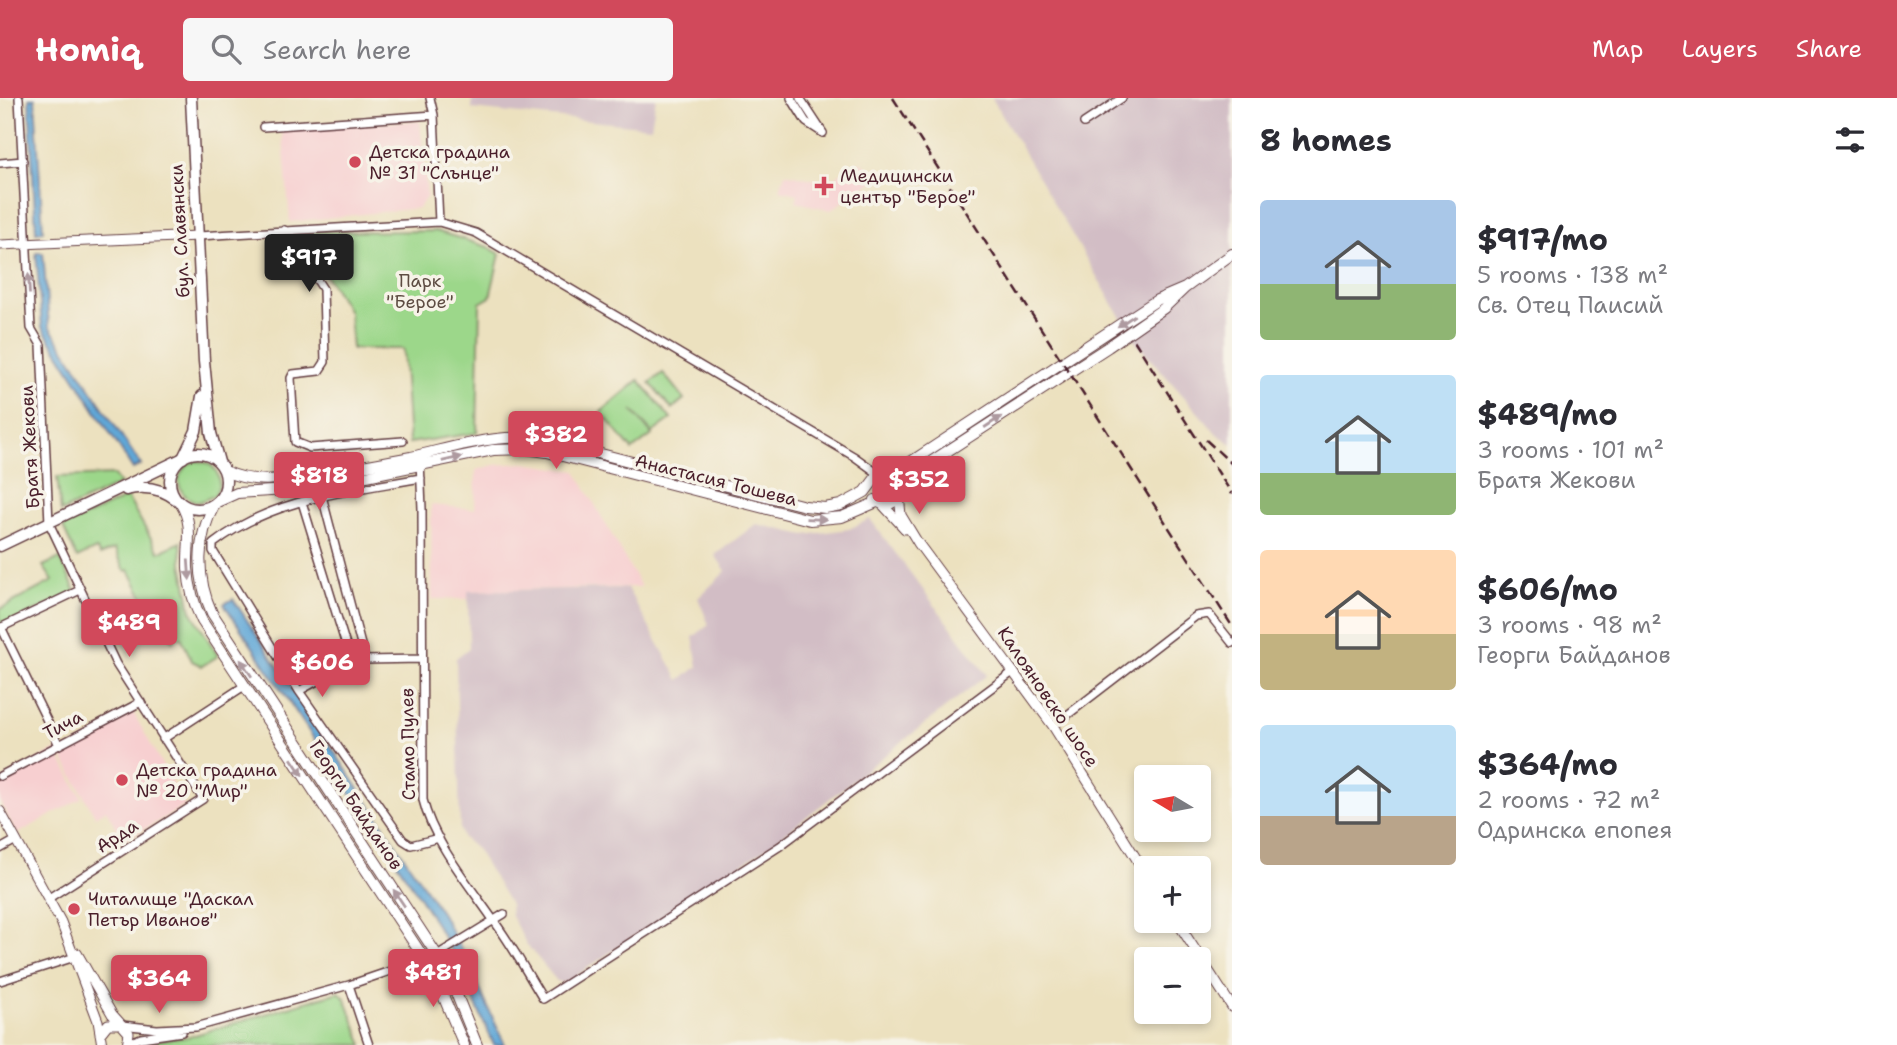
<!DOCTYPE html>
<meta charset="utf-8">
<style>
body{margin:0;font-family:"Shantell Sans",sans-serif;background:#f7f7f7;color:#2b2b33;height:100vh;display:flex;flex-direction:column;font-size:26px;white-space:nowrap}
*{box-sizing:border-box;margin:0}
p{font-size:23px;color:#7c7c81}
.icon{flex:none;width:38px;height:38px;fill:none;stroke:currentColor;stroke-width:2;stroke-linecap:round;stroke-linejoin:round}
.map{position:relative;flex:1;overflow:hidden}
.sheet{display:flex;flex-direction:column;background:#fff;width:665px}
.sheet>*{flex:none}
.needle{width:46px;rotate:280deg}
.tools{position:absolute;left:1134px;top:667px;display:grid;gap:14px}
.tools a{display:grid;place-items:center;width:77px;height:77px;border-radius:7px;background:#fff;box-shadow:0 4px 10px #0003;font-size:35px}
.price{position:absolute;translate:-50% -60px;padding:0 16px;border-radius:7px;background:#d1495b;color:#fff;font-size:23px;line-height:46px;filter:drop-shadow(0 2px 4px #0008)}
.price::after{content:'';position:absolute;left:50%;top:42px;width:21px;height:16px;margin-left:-10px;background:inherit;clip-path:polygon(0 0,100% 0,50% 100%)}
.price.current{background:#222;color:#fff}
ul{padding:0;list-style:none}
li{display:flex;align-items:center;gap:21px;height:175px;padding:0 28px}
li span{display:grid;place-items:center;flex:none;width:196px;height:140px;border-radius:7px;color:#555}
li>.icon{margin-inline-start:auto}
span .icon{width:84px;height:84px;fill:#fffc;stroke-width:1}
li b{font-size:30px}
h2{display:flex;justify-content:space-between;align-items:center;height:84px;padding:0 28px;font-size:30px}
header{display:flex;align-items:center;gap:42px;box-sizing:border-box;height:98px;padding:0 35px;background:#d1495b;color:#fff}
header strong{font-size:33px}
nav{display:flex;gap:38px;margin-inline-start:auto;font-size:24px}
.search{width:490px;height:63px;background:#f7f7f7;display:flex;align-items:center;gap:18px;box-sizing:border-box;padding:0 24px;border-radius:7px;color:#7c7c81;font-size:26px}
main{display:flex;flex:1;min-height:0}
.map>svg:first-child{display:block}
.built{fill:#f7cfd0}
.industrial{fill:#d2bdc5}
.green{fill:#9cd78a;stroke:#737b5a;stroke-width:2}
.water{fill:#61a7d7;stroke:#566381;stroke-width:2}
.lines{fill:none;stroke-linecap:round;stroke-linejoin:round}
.minor-casing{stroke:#623c41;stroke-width:10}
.tertiary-casing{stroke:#623c41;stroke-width:11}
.secondary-casing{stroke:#623c41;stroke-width:12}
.primary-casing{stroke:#623c41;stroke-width:13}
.minor{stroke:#fff;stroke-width:7}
.tertiary{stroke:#fff;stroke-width:9}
.secondary{stroke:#fff;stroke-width:10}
.primary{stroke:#fff;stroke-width:10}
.rail{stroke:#4a1f2b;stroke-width:2.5;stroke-dasharray:10 5;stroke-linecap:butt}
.oneway{fill:#ae9aa0}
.poi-dot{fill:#d1495b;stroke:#f7f3e8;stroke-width:2.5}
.labels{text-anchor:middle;stroke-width:7;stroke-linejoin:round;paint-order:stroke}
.poi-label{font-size:18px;fill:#4a1f2b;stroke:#f7f3e8;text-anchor:start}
.street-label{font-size:18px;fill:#4a1f2b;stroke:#f7f3e8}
.park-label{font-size:18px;fill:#5e4d43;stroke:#f7f3e8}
</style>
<header>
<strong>Homiq</strong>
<div class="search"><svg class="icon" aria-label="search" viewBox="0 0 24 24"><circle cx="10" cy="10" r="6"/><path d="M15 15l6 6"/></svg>Search here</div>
<nav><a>Map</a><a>Layers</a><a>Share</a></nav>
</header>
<main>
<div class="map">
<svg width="1232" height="947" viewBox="0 0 1232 947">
<rect width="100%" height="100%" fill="#f7f3e8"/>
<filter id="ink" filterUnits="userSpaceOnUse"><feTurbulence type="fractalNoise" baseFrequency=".0143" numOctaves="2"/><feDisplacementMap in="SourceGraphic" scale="14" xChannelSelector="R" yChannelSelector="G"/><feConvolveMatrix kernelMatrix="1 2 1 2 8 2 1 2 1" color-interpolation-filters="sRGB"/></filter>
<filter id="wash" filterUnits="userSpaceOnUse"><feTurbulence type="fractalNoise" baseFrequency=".00686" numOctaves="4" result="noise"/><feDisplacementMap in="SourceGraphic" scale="28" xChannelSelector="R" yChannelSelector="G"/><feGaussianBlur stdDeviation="1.57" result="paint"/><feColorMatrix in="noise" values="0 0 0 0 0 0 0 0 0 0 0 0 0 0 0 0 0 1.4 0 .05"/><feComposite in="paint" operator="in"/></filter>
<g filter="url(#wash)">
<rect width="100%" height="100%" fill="#ece1bf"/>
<path class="built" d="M420 23 427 98 419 110 290 124 282 30Z
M862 63 875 82 831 112 796 104 798 96 780 92 785 75 826 84Z
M524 365 576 373 641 489 469 493V501H432L431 407 475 411 476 372 494 367Z
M133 614 185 708 124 743 106 712 95 718 60 655Z
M56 652 82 700 17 736 0 704V683Z"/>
<path class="industrial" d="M472 0H656L651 29 472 11Z
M992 0H1232V346L1217 336 1134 242Z
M870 421 987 577 772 746 568 883 562 885 557 883 527 847 511 818 510 806 477 752 463 740 460 732 456 560 469 550 468 493 627 490 679 582 698 569 693 539 709 527 698 500 726 473 715 457 756 426 805 437 849 431Z"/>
<path class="green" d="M436 133 488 149 500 156 490 199 480 205 477 335 409 345 403 251H352L349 214 306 146 312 134Z
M663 275 684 301 672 311 650 285Z
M639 282 671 321 652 335 632 312 652 337 632 352 601 314Z
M196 363C216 363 225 381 214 398L199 404C174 400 172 371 196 363Z
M113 377 120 386 61 414 57 379Z
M127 399 159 454 181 444 182 465 191 513 218 558 202 568 192 563 181 539 172 543 163 523 157 526 129 472 125 473 115 451 100 457 96 451 77 460 63 429Z
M60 460 76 494 0 530V511L53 483 43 468Z
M339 894 345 900 363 947H134L143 941 144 944 188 939Z"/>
<path class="water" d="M29 0H35L43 133 36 134Z
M36 155H43L49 228 141 367 133 371 42 229Z
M233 501 442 816 463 854 505 947H494L453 855 417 795 224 506Z"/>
</g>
<g filter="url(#ink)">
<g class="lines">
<defs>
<path id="minor" d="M19 0 31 230 41 247 49 425 116 566 203 701 49 800
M430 0 434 17 439 124
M791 0 806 24 823 35
M800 0 823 35
M1084 25 1122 0
M263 29 434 17
M0 65 23 63
M284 132 323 191 325 264 319 273 293 276 291 280 295 344 310 350 403 343
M198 138 439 124 476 135 855 359 880 377
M420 362 422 411 423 702C433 744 470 788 494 823 512 847 527 875 543 901L780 748 1014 573
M421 380C350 393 272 400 213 446V453L299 593 403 742 411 747 439 740
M322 398 365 562
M302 404 352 567
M1 529 59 647
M0 530 80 492
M299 593 337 572 365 562 422 561
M1053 628 1196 518 1209 516 1232 545
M163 641 244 588
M0 678 141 604
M0 751 16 742
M0 883 78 858
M349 887 369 947
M122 927 157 931 196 929 349 887 437 857 504 816
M128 945 141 940 182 934"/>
<path id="tertiary" d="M0 147 198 138
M899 397 901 417 918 445 1053 628 1146 776
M881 405 905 431
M0 713 61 824 98 923 102 947
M1176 822 1232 909
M77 855 112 916 121 926
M100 936 108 926H121L129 935 127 947"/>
<path id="secondary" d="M225 373C255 388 289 380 320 375 351 370 381 365 411 359 460 348 504 332 554 344L805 408 825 410 841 407 865 394 877 378 903 369 1157 202 1185 190
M875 402C898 417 898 390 909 378L1108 249 1164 210 1185 190 1232 156
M217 404 237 395 303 391 493 352 525 351 547 354 810 422 842 419 877 404
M181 406C194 427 187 446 188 470 189 488 194 507 202 523L433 874 464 947
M215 406C196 439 196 480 212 515L437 857 454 890 477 947"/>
<path id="primary" d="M191 0 204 263 211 335 219 364
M170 383a28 28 0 1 1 56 0a28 28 0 1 1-56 0Z
M183 360 196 333 202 298
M126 392C145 387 161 390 177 402
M0 448 181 361"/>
</defs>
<use href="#minor" class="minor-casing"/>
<use href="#tertiary" class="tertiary-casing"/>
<use href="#secondary" class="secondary-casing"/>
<use href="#primary" class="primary-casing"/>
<use href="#minor" class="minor"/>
<use href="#tertiary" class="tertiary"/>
<use href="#secondary" class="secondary"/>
<use href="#primary" class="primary"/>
<path class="rail" d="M893 0 1232 528
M1134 242 1232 396
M1206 342 1232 366"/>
</g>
<defs><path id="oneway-solid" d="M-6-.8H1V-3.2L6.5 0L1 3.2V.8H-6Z" transform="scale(1.75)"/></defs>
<g class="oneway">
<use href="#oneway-solid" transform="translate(29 186) rotate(-93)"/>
<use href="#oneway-solid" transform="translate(1126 223) rotate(146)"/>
<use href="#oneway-solid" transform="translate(993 324) rotate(-33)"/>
<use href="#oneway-solid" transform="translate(452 361) rotate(-13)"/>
<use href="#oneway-solid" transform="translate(816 421) rotate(2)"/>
<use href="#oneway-solid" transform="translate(189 472) rotate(86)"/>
<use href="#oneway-solid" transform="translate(246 570) rotate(-124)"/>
<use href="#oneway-solid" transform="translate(297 669) rotate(56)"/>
<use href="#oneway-solid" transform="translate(399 800) rotate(-124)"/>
</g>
</g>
<g class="poi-dot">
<circle cx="355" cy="64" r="7"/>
<path d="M820.5 77.5h7v7h7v7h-7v7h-7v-7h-7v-7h7z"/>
<circle cx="122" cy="682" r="7"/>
<circle cx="74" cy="811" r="7"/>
</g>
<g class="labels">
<g class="poi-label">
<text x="369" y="60">Детска градина<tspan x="369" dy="21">№ 31 "Слънце"</tspan></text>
<text x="840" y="84">Медицински<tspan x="840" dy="21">център "Берое"</tspan></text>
<text x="136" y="678">Детска градина<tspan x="136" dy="21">№ 20 "Мир"</tspan></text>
<text x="88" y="807">Читалище "Даскал<tspan x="88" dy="21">Петър Иванов"</tspan></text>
</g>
<g class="street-label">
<text transform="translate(180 133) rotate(-93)" y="6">бул. Славянски</text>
<text transform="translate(30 349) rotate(-93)" y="6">Братя Жекови</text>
<text transform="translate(716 382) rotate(14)" y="6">Анастасия Тошева</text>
<text transform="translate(1048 599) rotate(56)" y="6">Калояновско шосе</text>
<text transform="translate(63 627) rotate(-28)" y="6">Тича</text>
<text transform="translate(408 646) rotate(-91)" y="6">Стамо Пулев</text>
<text transform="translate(356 707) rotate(56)" y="6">Георги Байданов</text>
<text transform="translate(117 738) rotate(-33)" y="6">Арда</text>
</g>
<g class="park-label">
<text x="420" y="189">Парк<tspan x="420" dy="21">"Берое"</tspan></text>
</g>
</g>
</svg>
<div class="tools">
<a><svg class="needle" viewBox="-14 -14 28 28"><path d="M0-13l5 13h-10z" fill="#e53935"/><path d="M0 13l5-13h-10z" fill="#7c7c81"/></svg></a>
<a>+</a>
<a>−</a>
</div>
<b class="price current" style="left:309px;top:196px">$917</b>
<b class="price" style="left:556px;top:373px">$382</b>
<b class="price" style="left:319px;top:414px">$818</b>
<b class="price" style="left:919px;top:418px">$352</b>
<b class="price" style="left:129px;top:561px">$489</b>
<b class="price" style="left:322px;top:601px">$606</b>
<b class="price" style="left:433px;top:911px">$481</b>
<b class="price" style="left:159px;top:917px">$364</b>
</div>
<section class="sheet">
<h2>8 homes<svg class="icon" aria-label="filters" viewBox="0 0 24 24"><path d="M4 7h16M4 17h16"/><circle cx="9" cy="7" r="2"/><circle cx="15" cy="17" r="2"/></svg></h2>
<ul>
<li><span style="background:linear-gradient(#a9c7e8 60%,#8fb573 0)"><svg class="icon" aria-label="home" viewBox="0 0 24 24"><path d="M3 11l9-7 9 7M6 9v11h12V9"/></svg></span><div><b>$917/mo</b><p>5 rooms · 138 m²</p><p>Св. Отец Паисий</p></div></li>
<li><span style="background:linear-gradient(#bfe0f5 70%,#8fb573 0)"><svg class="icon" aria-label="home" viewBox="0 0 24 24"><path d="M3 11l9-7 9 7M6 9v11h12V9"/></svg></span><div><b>$489/mo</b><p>3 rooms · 101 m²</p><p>Братя Жекови</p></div></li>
<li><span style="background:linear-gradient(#ffd9b3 60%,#c2b280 0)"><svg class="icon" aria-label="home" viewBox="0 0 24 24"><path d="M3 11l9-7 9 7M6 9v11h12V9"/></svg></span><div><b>$606/mo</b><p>3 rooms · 98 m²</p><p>Георги Байданов</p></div></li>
<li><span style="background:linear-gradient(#bfe0f5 65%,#b9a48a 0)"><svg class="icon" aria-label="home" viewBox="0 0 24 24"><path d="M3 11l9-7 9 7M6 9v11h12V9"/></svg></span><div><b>$364/mo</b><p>2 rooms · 72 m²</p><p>Одринска епопея</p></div></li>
</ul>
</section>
</main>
